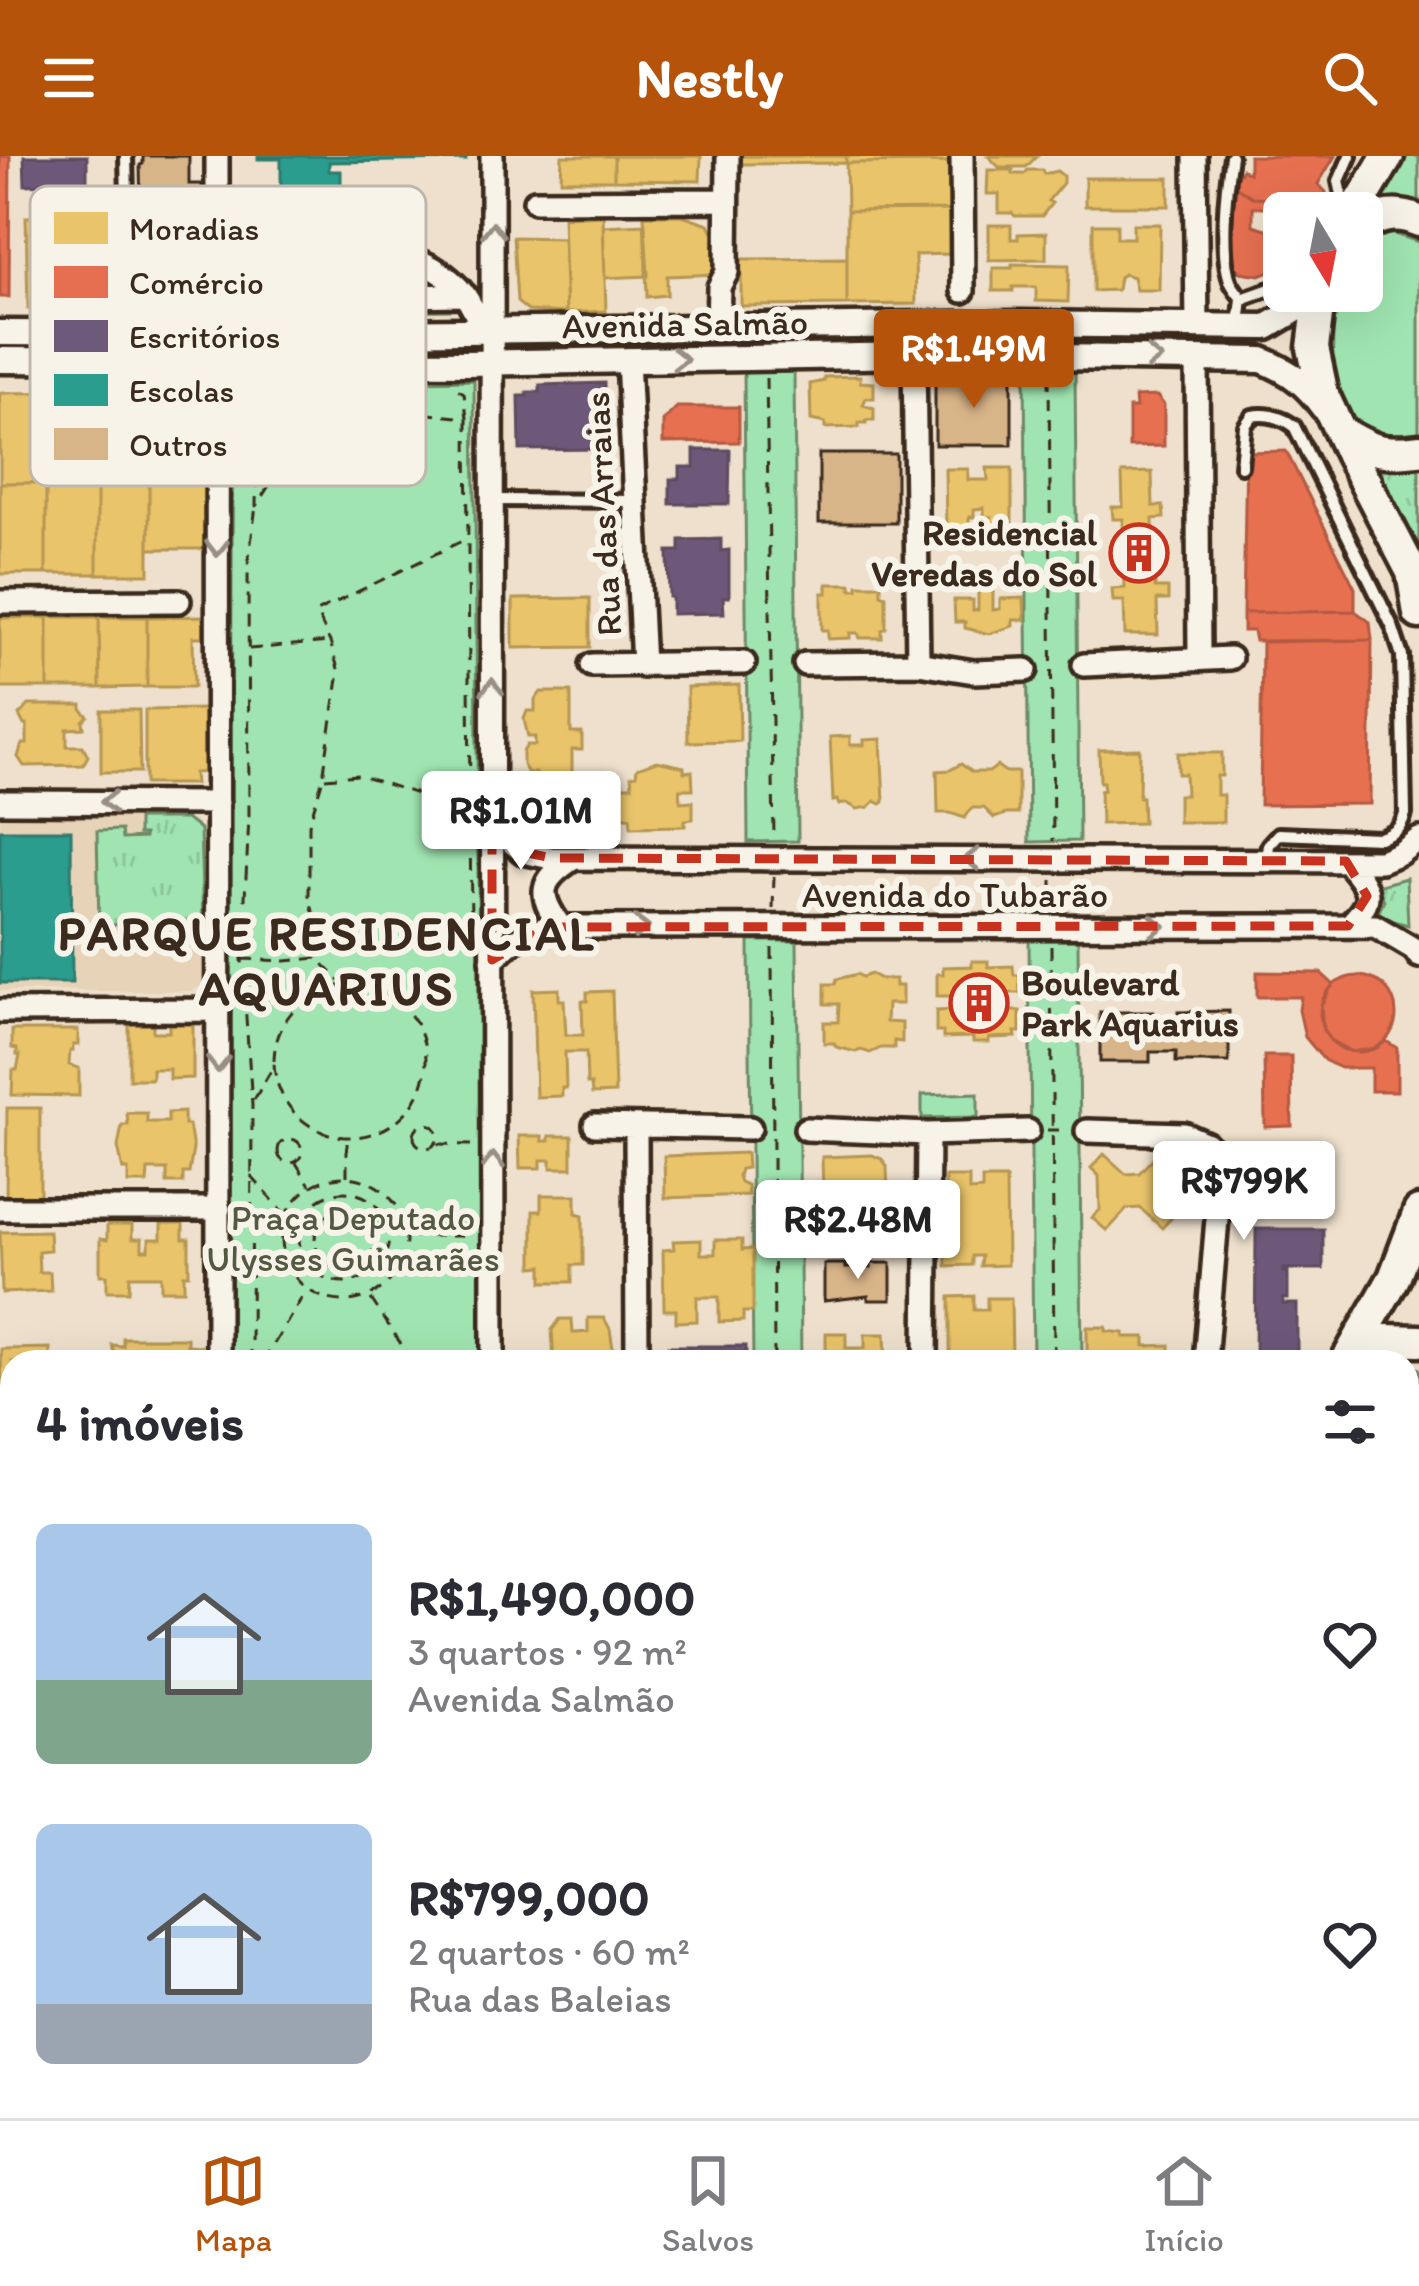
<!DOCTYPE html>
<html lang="pt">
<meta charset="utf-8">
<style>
body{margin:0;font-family:Itim,sans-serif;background:#f7f7f7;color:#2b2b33;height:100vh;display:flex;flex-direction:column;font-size:45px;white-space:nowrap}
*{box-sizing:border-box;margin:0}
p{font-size:39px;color:#7c7c81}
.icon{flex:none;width:66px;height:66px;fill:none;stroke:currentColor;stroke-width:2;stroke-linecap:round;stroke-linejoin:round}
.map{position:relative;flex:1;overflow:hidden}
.sheet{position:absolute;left:0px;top:1194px;width:1419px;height:768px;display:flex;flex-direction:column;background:#fff;border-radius:36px 36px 0 0;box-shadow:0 12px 48px #0002}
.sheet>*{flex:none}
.needle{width:78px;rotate:170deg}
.buttons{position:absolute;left:1263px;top:36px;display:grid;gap:24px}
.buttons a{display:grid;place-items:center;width:120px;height:120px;border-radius:18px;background:#fff;box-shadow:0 12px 48px #0002;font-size:60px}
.price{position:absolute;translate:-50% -102px;padding:0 27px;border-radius:12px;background:#fff;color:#222;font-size:39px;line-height:78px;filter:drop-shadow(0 3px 6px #0008)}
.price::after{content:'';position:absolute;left:50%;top:72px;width:36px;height:27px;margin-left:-18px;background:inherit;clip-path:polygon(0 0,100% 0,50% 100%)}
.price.selected{background:#b45309;color:#fff}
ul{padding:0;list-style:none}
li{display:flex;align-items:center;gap:36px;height:300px;padding:0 36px}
li span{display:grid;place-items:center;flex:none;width:336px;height:240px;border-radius:18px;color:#555}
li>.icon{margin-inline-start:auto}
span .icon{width:144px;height:144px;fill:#fffc;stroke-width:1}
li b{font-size:51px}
h2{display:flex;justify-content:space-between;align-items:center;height:144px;padding:0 36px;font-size:51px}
header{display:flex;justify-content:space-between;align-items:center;height:156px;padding:0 36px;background:#b45309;color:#fff;font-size:54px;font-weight:700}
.tabs{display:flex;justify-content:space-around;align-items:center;height:168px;border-top:3px solid #e1e1e2;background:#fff;font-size:33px;color:#7c7c81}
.tabs a{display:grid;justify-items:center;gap:6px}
.tabs .selected{color:#b45309}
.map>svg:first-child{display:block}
.built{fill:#e7d3b8}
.grass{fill:url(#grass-tufts);stroke:#6e8868;stroke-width:3}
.park{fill:#a0e5b1;stroke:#6e8868;stroke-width:3}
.homes{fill:#e9c46a;stroke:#b59653;stroke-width:3}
.shops{fill:#e76f51;stroke:#b35a42;stroke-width:3}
.offices{fill:#6d597a;stroke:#5e4b5e;stroke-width:3}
.schools{fill:#2a9d8f;stroke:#2f7a6d;stroke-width:3}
.building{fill:#d8b489;stroke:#3b2a1e;stroke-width:3}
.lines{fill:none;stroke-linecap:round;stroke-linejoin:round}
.service-casing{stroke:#3b2a1e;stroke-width:20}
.minor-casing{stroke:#3b2a1e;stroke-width:30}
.tertiary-casing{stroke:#3b2a1e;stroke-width:33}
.primary-casing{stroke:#3b2a1e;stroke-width:39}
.path{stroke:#3b2a1e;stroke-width:3;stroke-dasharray:12 9;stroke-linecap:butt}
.service{stroke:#f7f3e8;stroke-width:10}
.minor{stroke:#f7f3e8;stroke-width:21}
.tertiary{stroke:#f7f3e8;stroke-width:24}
.primary{stroke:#f7f3e8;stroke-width:30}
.oneway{stroke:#998e83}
.marked{fill:none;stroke:#c8321e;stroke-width:9;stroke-dasharray:24 15;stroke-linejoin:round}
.labels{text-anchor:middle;stroke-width:12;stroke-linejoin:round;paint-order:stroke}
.street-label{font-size:36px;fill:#3b2a1e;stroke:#f7f3e8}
.poi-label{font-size:36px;font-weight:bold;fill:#3b2a1e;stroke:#f7f3e8;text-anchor:end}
.park-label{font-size:36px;fill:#545943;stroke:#f7f3e8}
.district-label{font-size:48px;font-weight:bold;letter-spacing:3px;fill:#3b2a1e;stroke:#f7f3e8}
.key{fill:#f7f3e8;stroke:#bfb7ab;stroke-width:3}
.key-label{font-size:33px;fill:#3b2a1e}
</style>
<header><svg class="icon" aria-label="menu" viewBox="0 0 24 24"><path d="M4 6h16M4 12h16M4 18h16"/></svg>Nestly<svg class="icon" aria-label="search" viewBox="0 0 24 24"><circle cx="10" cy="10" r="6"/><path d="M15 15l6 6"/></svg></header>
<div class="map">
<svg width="1419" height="1962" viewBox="0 0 1419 1962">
<defs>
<pattern id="grass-tufts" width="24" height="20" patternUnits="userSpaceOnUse" patternTransform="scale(3)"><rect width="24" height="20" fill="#a0e5b1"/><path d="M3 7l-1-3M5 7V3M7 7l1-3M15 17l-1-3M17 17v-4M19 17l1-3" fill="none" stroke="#8bc598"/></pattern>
</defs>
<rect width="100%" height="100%" fill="#eee0cc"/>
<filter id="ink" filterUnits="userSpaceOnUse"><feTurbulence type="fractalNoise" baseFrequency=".00833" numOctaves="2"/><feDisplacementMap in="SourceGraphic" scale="24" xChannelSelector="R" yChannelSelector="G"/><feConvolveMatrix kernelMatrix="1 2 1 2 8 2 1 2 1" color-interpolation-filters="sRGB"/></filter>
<g filter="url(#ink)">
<path class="built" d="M0 660 180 661 194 665 204 676 205 684 208 818 205 828 192 835H0Z"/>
<path class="grass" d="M1407 0H1419V50L1381 47Z
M1375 310 1419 313V400Z
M138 663H186L200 674 203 767 99 769 97 675 121 674 122 683 144 682V679H138Z
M1406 722 1408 769 1377 760 1384 744 1377 730Z"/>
<path class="park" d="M1391 77 1419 86V285L1382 287 1349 263 1332 216 1334 141 1337 135H1362V92L1369 84Z
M329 104H368L422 121 449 154 256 157 276 126Z
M794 215 798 685 748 686 744 216Z
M1025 215H1075L1079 685 1029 686Z
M474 224 482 1206H228L233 228Z
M1029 784H1078L1082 1206H1033Z
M749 785H797L801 1206H753Z
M978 937V961L922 962V939Z
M1408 1207 1419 1213V1410L1407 1412Z
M1407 1768H1419V1849H1407Z
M1407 1853H1419V1935H1407Z"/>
<path class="homes" d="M562 0H614V24H561Z
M614 0H701L700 25 614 24Z
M740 0H846V7L740 8Z
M846 0H950V6L846 7Z
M988 0H1037L1026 11H999Z
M950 6V54L847 55 846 7Z
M988 14H1013V18H1024L1028 14H1042L1044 18 1057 15 1063 20V27L1048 45 1052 47 1042 60H1015L1012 57H999V38H987Z
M1085 22H1169V50H1085Z
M950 54 951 98 915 99 916 148 847 149V55Z
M603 59 606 155 566 157 563 61Z
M644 59H682L709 68 719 87V118L667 120V139L647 141Z
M86 60 88 152 28 153 26 61Z
M645 68 648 120 605 122 603 70Z
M1093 68H1117V82H1133V68H1160L1159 134H1136L1133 121 1124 118 1119 121 1117 134 1093 135Z
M989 69H1011V83H1018V78L1046 77V103L989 104Z
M513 81 563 82 566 157 528 155 517 146Z
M847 102V149L741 150V103Z
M1012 108 1069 109 1068 146 1036 145V131H1013V135H993V112H1012Z
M860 220V226L874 227V242H866L863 249 874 252V264H866V267H859V271L825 272V267L811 264 810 228 824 225V221Z
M97 236V326L0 327V237Z
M987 312H1012V371H991V361H984V352L974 353V361H969V372H946L945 313H968V324H988Z
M1152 316 1153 350H1163L1164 362 1153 363 1155 432H1168V444H1157L1158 479H1125L1124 445H1113L1112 433 1125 432 1123 363H1113L1112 351H1123L1122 317Z
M97 326V418H46V327Z
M97 326H149V418H97Z
M149 326H205V393H149Z
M0 327H46V418H0Z
M827 428H851V433H858V429H881V438L886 440V472L882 474V482H860L858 477H850V482L828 483V474H822V437H827Z
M978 431H993V454L1000 453V443L1024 442 1025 464H1013V470L989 478 965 472V466H955L954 444H973V455L978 454Z
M590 442V491L513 492V443Z
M207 460V481H193L194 531H147V461Z
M48 461H99L100 532H48Z
M48 461V532H0V462Z
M99 461H147V531L100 532Z
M739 529 740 585 688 586 687 531Z
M541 536H571V577H582V594H572V634H546L536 628V617H528L523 609V596L527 589H535V581H528L524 563 527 555H535V544Z
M29 549H82V554L88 560 83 565 84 572 67 573V590H83L88 600 83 609 24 610 18 601 22 588H27V569H24L19 559Z
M206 553V616L194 617 195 628H145V554Z
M101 554H139L140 616H101Z
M850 580V589H864V584L881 583 884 646 881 648 875 645 869 651 857 653 847 647 839 649 837 644 833 645 830 581Z
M1140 593 1139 641H1142L1143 667 1101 668 1100 635 1104 634 1103 626H1100L1099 594Z
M1178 597H1222V620H1217V639H1223V666H1178V639H1186L1185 618H1178Z
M657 605 684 611V616L692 615 693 633H680L681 646 693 645V663L685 664V670L631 671 630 661H622L621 630H632L631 620 636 619 637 612Z
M961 608 972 616H989L997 610 1006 616H1018V658H1006L994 662 984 652H972L965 662 950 657H938L937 615 950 614Z
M972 805H988V811L1013 810 1014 819H1019L1020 837H994L995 855H1020V876H1015L1016 881 989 882V886H973V881L943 882V876H936V855L964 854V840H937V818H943V811L972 810Z
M857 818 862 821 871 818 881 823H895V830H902V848H887L886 866 902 867V886L894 885V892H881L870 897 861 894 856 896 836 891 834 887H824V866H838L839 848H825V828H835L837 823Z
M559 833V844H564L566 879H583L582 845H587V836L612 835 615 937 592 938 591 928H587L586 896H565L566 932H562V940L536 941 533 834Z
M129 868H153V876H169V868H193V922L169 923V913H152V923H129Z
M12 874H78V889H73V895H70L69 909 79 912V940L12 939 13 914H17L20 899H17V893L12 892Z
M7 952H40V1042H6Z
M184 956V969H189L193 993 189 1017H183V1027H167V1014H148L147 1027H128V1014H123L118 991 122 969H128L127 957H147V966H168V957Z
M519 980H542V985H549V980H572V1012H551V1004H541V1012H520Z
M1159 996 1173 1008 1165 1016 1167 1051 1175 1058 1162 1072 1140 1052 1127 1053 1107 1075 1092 1062 1100 1054 1099 1020 1091 1012 1104 998 1126 1018 1139 1017Z
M746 997 747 1012 740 1013 738 1020 740 1026 747 1029 748 1039 665 1042 664 1000Z
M872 999 882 1003 887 1010 889 1066 850 1068 849 1038 823 1039 822 1001Z
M945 1021H969V1035L982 1034V1023H1006L1007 1109 980 1110 981 1100H972V1109L946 1110Z
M541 1039H576V1057L583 1059V1109H572V1126H543V1110L533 1111V1055H541Z
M161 1068H183V1083H189V1118H184V1134H161V1120H130L129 1135H107V1119H100V1083L107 1084V1069H132V1083H142V1094H149V1083H161Z
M49 1075 50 1094 38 1095 39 1116H50L51 1135 2 1137 0 1076Z
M701 1084V1098H715V1084H742V1094L753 1093V1156H743V1165L719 1166V1141H697V1165L676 1166V1154H664L663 1094 674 1093 673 1085Z
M974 1140V1154H987V1142H1011L1012 1206H950V1141Z
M588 1162H604L610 1173 615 1206H554L552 1174 560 1163H572L573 1177H576L588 1176Z
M1087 1171H1106V1175L1124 1177V1181H1145V1190L1170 1189V1206H1087Z
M826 1177H846V1192H865V1178H885L886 1206H826Z
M123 1182H187V1189L201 1190V1198H197V1206H116L112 1189 123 1190Z
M50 1192V1206H12V1253H2L1 1193Z
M0 1505H5V1556H0Z
M0 1664H6V1717H0Z
M37 1950H118V1962H36Z
M118 1950H162L161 1962H118Z
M162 1950H206V1962H161Z
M206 1950H248V1962H206Z
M248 1950H290V1962H248Z
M290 1950H334V1962H290Z
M334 1950H377V1962H334Z
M377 1950H424L423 1962H377Z
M612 1950H688V1962H612Z
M755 1950H907V1953L755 1955Z
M1234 1950H1269L1270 1962H1242Z
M1281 1950H1310L1309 1962H1282Z"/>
<path class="shops" d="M0 0H10L9 141H0Z
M1249 0H1335L1318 28 1326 36V55L1308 56 1292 43 1252 41 1232 28 1242 13 1249 17Z
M1232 28 1252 41 1292 43 1298 48 1292 54 1281 51H1253V69L1267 73 1274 80 1280 98 1270 115 1260 119 1241 116 1234 109Z
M1157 240 1164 249V290L1129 291V252H1136L1135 241Z
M677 251H739V286L663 287V265Z
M1286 295 1355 432V455L1243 457 1246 296Z
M1355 455 1370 466 1372 484 1255 485 1253 475H1243V457Z
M1372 484 1370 648 1260 649 1262 486Z
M1257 816 1321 817 1333 828 1321 849 1323 874 1330 884 1352 896 1377 892 1386 885 1397 892V935H1371V912H1340L1324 904 1305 881 1299 854 1301 841H1257Z
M1320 858a38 38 0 1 1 76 0a38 38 0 1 1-76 0Z
M1264 900H1291L1292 970 1265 971Z"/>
<path class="offices" d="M24 0H87V27L25 29Z
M604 227 605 293 520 294 519 240H527V236H540V229Z
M694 294H730L729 348H670V323H680V311H694Z
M721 383V395L729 394V441H723L724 457 672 458V441H669L668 395H680V384Z
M1256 1073H1323V1113H1283V1116H1288V1143H1283V1148H1297V1198H1286V1206H1255Z
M668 1190H746V1206H668Z"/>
<path class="schools" d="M258 0H466V4L329 6V15H341V61L281 62V3H258Z
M0 674H71L72 827H0Z"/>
<path class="building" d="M143 0H189V28H202V51L141 52 140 9 143 8Z
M935 220H1012V289H935Z
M819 298H896V367H819Z
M1229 855V906H1176V896H1150V906H1100V856H1153V877H1178V856Z
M871 1107H891V1144H868V1140L824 1145V1108H845V1112H871Z"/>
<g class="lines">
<defs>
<path id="service" d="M126 0 127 43
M1231 0C1226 31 1219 98 1231 127 1234 133 1238 137 1242 143L1239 168
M1346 57 1339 25 1350 0
M1242 143 1284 128
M1241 310 1245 270 1252 260C1268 257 1281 261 1294 270L1392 470 1402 500 1405 658C1401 672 1395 677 1380 682L1278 678 1268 689 1266 704
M494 344 635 345
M1407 1763 1419 1762"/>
<path id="minor" d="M217 0 218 1206
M492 0 493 1206
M962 0 963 135
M1195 0 1197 171
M535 45 727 44
M250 142 465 139
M718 171 719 131 727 116 728 0
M236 178C240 166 244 153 250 142 261 123 283 113 303 105 355 83 430 92 466 141 473 151 478 164 483 175
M914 199 918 507
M1197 202 1199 503
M628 203 643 510
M0 446 179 445
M805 508 918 507 974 516 1026 514
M592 509 744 507
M1084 509 1230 502
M0 646 218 647
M492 670 523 696 551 702 1381 705 1400 697 1419 683
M1346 705C1370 733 1377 742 1348 770
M561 771C537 738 539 725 573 703
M492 804C512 784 532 771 561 771L1375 770 1414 793 1419 800
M0 855 218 854
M595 969 750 972
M636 970 637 1206
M806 973 928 978 1028 975
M1087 975 1184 978 1207 988 1218 1003 1219 1039 1205 1206
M0 1053H219
M926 1206 928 978
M0 1762H12
M966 1950V1962
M3 1962 5 1807 12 1803
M736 1962V1950
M1186 1962V1950"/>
<path id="tertiary" d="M0 177 218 178 1019 168 1267 171 1297 153 1308 135
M0 204 468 207 914 199 1262 204C1289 215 1306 227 1323 251
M0 1292H12
M0 1320H12"/>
<path id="primary" d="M1354 57 1388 0
M1362 71C1381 58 1398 56 1419 65
M1320 135 1313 192 1323 239 1350 297 1412 416 1419 457
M1340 275C1371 294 1381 299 1419 294
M1346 1206 1394 1122 1419 1056
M1351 1206 1386 1184 1419 1185
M1407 1424 1419 1422
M1407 1516 1419 1546"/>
</defs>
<use href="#service" class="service-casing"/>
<use href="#minor" class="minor-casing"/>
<use href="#tertiary" class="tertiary-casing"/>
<use href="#primary" class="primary-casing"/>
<path class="path" d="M1049 220 1053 685
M766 222 774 681
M387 230 389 241 397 252
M235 233 430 230
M258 234 322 247 467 262 464 237 451 229
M258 236 256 350 322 247 327 230
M467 262 471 776
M249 493 329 486
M325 622 358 619 420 639 467 648
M1052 751V724
M773 753 774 720
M1051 790 1054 1206
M772 792 774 1206
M317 802 320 780 309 741V668L323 622 339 516 330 486 316 456 464 384
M242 803 285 805 317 802 341 826
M274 905a76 76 0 1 1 152 0a76 76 0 1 1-152 0Z
M254 944 273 911
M414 980a12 12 0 1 1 24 0a12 12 0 1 1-24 0Z
M1047 974H1067
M278 995a12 12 0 1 1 24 0a12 12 0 1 1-24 0Z
M438 988 471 989
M296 1007 310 1029
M251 1020 286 1059 316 1074
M347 1020V983
M282 1083a62 62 0 1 1 124 0a62 62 0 1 1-124 0Z
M299 1081a45 45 0 1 1 90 0a45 45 0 1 1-90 0Z
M315 1083a30 30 0 1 1 60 0a30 30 0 1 1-60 0Z
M408 1080H470
M376 1095 401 1102
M371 1143 413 1206
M251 1206 252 949 242 803 249 661 248 409 256 350
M263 1206 306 1135
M1407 1573 1414 1595 1419 1630
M1211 1962V1950"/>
<use href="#service" class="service"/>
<use href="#minor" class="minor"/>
<use href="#tertiary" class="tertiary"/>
<use href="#primary" class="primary"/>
</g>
<defs><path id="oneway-chevron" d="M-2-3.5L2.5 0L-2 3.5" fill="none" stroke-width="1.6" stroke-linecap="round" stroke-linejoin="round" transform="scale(3)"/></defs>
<g class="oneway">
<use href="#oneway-chevron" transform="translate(493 74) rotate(-90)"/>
<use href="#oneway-chevron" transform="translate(1154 202) rotate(1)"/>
<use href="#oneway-chevron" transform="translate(680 203)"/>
<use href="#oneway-chevron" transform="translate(217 392) rotate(90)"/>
<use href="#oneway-chevron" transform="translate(492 531) rotate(-90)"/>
<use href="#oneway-chevron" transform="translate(109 646) rotate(-180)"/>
<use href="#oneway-chevron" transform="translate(972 703) rotate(-180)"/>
<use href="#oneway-chevron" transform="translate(1157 770)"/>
<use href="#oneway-chevron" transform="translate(641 771)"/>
<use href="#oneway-chevron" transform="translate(218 908) rotate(90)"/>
<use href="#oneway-chevron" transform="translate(493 1005) rotate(-90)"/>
</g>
</g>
<path class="marked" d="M492 670 523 696 551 702 1346 705 1367 740 1348 770 547 771 492 804Z"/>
<defs>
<symbol id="building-ring" viewBox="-11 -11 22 22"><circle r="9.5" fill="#f7f3e8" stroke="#c8321e" stroke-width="1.5"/><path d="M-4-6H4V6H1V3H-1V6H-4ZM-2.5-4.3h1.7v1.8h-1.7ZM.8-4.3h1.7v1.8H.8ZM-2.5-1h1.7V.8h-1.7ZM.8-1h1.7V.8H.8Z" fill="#c8321e"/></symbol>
</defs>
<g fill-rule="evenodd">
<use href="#building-ring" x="1106" y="364" width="66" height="66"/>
<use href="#building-ring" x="946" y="814" width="66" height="66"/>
</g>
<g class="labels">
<g class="street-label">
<text transform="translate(685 167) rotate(-1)" y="13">Avenida Salmão</text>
<text transform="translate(602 358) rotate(-93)" y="13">Rua das Arraias</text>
<text x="955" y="751">Avenida do Tubarão</text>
</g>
<g class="poi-label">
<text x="1097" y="389">Residencial<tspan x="1097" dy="41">Veredas do Sol</tspan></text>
<text x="1021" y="839" text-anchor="start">Boulevard<tspan x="1021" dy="41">Park Aquarius</tspan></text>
</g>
<g class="park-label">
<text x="353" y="1074">Praça Deputado<tspan x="353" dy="41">Ulysses Guimarães</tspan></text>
</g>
<g class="district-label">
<text x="327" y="794">PARQUE RESIDENCIAL<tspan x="327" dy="55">AQUARIUS</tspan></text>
</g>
</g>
<rect x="30" y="30" width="396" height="300" rx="18" class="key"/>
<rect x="54" y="56" width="54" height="32" fill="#e9c46a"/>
<rect x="54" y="110" width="54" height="32" fill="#e76f51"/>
<rect x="54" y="164" width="54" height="32" fill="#6d597a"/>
<rect x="54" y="218" width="54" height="32" fill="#2a9d8f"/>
<rect x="54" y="272" width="54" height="32" fill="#d8b489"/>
<g class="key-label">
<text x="129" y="84">Moradias</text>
<text x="129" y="138">Comércio</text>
<text x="129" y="192">Escritórios</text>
<text x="129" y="246">Escolas</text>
<text x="129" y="300">Outros</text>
</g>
</svg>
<div class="buttons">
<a><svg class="needle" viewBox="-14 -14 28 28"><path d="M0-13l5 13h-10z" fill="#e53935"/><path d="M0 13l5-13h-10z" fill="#7c7c81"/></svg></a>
</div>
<b class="price selected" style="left:974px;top:255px">R$1.49M</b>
<b class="price" style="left:521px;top:717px">R$1.01M</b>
<b class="price" style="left:1244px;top:1087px">R$799K</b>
<b class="price" style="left:858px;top:1126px">R$2.48M</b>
<section class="sheet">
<h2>4 imóveis<svg class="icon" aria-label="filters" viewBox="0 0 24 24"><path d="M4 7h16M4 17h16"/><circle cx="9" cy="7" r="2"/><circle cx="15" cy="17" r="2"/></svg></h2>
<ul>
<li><span style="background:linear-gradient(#a9c7e8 65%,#7fa58c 0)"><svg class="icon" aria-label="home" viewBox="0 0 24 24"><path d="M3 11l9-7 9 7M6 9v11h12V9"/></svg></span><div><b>R$1,490,000</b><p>3 quartos · 92 m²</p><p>Avenida Salmão</p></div><svg class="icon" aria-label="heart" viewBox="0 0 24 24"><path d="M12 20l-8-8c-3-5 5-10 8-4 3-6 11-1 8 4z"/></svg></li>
<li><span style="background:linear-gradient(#a9c7e8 75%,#9aa5b1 0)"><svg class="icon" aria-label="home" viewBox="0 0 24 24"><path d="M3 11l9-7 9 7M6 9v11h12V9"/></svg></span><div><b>R$799,000</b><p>2 quartos · 60 m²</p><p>Rua das Baleias</p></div><svg class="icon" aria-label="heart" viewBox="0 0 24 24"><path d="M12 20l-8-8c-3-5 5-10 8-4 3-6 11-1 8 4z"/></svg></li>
</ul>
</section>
</div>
<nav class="tabs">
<a class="selected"><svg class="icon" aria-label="map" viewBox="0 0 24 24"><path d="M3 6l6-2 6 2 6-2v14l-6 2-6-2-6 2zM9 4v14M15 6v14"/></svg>Mapa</a>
<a><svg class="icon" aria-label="saved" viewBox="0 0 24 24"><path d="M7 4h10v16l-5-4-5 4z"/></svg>Salvos</a>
<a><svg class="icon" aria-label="home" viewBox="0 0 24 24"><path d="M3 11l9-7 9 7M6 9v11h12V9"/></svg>Início</a>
</nav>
